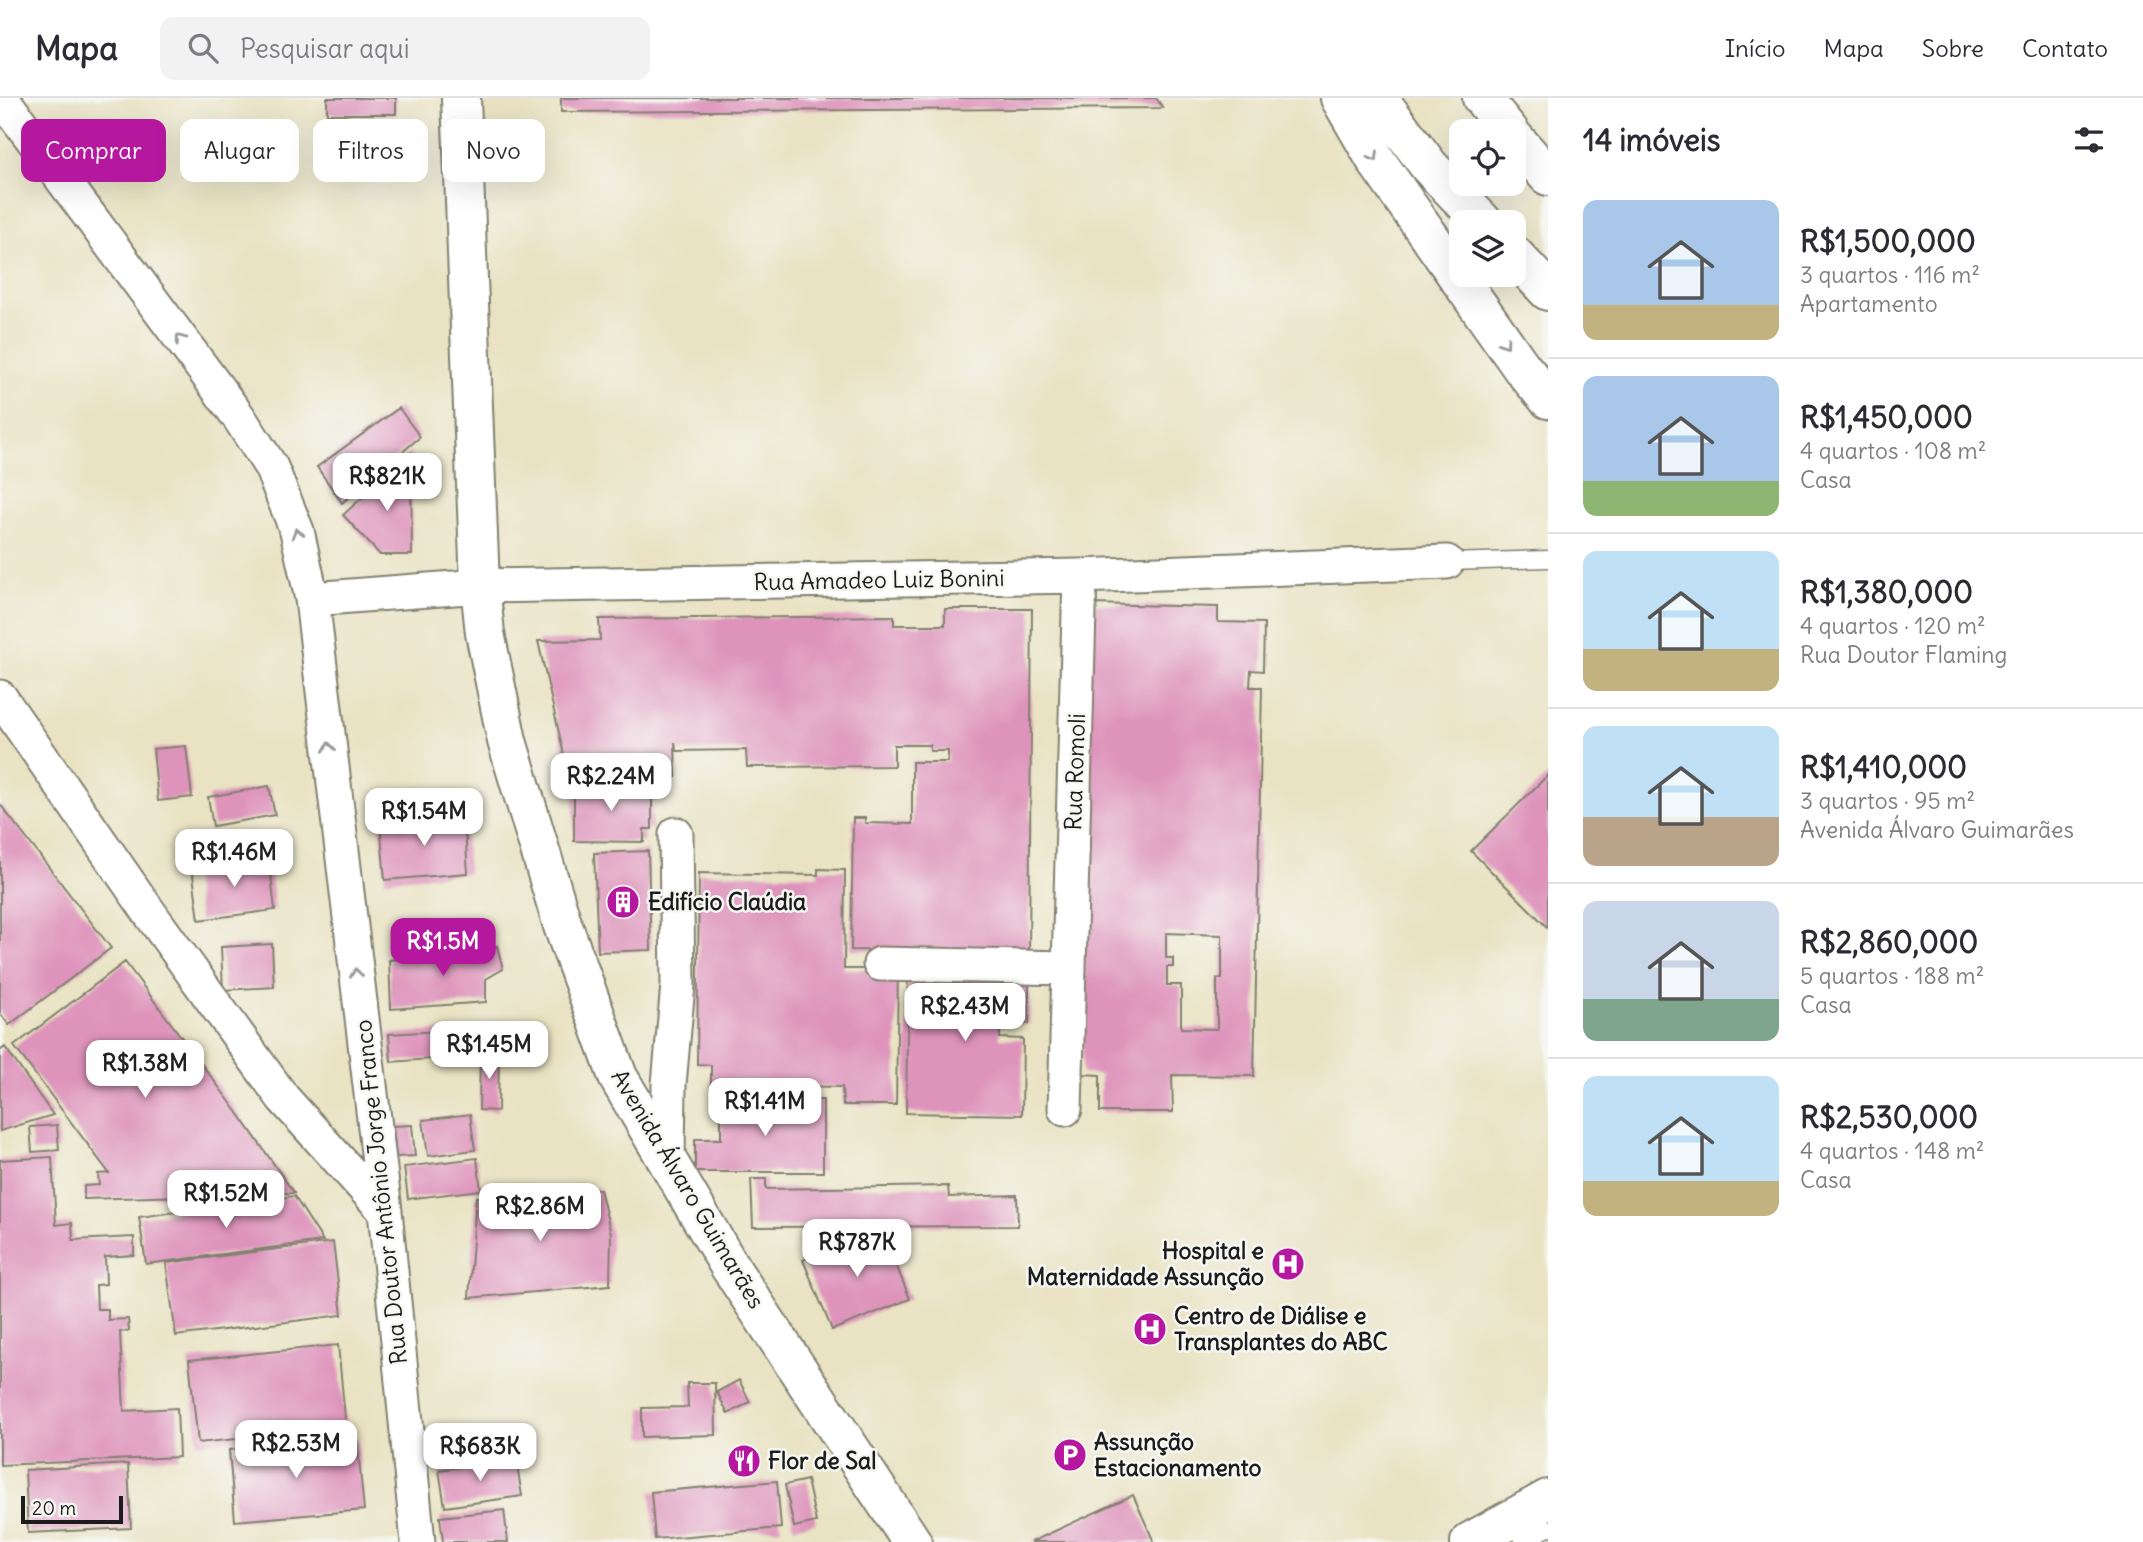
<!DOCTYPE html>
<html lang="pt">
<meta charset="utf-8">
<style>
body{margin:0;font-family:Delius,sans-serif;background:#f2f2f3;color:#2b2b33;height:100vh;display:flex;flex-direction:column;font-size:26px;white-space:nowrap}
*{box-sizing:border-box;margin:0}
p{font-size:23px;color:#7c7c81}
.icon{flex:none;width:38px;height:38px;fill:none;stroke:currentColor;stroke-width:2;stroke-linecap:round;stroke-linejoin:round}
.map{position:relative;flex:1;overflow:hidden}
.side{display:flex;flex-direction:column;background:#fff;width:595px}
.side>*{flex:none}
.banner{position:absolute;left:21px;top:21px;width:665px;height:63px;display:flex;gap:14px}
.buttons{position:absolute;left:1449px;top:21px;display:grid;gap:14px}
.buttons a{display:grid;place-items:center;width:77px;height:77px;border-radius:14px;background:#fff;box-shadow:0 7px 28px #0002;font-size:35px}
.scale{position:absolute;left:21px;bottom:18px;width:102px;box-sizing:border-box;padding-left:7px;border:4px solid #1c1c1c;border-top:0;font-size:19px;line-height:24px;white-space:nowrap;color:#1c1c1c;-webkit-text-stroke:5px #f6f6f2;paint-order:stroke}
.price{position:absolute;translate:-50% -60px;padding:0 16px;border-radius:14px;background:#fff;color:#222;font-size:23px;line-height:46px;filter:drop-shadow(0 2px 4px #0008)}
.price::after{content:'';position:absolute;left:50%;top:42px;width:21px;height:16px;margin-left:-10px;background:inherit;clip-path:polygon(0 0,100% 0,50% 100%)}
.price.on{background:#b5179e;color:#fff}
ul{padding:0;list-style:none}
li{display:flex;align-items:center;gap:21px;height:175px;padding:0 35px}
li+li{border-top:2px solid #e1e1e2}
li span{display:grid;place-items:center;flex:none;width:196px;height:140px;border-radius:14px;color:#555}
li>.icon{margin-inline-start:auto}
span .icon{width:84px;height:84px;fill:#fffc;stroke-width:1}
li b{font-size:30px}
h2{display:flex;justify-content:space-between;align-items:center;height:84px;padding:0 35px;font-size:30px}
.pill{padding:0 24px;border-radius:14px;background:#fff;box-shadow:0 7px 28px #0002;font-size:24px;line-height:63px}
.pill.on{background:#b5179e;color:#fff}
header{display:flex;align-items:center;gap:42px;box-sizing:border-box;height:98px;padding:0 35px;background:#fff;border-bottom:2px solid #e1e1e2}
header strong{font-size:33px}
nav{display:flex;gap:38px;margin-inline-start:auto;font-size:24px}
.search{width:490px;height:63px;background:#f2f2f3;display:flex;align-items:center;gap:18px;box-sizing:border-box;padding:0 24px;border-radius:14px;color:#7c7c81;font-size:26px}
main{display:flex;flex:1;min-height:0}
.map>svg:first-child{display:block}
.building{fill:#de93bb;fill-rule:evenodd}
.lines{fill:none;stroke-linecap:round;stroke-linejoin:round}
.lane-casing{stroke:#828070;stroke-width:19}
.street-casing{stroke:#828070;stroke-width:37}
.secondary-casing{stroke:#828070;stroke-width:42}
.primary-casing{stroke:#828070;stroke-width:42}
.highway-casing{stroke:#828070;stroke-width:42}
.lane{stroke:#fff;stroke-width:16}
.street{stroke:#fff;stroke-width:33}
.secondary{stroke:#fff;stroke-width:38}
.primary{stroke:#fff;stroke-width:38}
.highway{stroke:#fff;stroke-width:38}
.oneway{stroke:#999}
.labels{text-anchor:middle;stroke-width:5;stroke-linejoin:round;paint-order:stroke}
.street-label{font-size:23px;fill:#1c1c1c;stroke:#f6f6f2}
.poi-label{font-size:23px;font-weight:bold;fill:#1c1c1c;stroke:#f6f6f2;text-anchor:start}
</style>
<header>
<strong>Mapa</strong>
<div class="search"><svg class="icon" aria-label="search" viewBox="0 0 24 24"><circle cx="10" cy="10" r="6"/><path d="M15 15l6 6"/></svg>Pesquisar aqui</div>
<nav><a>Início</a><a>Mapa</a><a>Sobre</a><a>Contato</a></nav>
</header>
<main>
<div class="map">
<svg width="1548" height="1444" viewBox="0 0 1548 1444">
<rect width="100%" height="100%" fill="#f6f6f2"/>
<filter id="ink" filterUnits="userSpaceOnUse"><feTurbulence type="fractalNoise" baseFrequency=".0143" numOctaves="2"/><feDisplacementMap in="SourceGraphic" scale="14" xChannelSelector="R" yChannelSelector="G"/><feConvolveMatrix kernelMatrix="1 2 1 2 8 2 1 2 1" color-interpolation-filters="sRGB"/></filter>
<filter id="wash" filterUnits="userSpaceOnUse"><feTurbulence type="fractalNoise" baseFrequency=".00686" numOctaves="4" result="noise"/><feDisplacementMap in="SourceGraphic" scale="28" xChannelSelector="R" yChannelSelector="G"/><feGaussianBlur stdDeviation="1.57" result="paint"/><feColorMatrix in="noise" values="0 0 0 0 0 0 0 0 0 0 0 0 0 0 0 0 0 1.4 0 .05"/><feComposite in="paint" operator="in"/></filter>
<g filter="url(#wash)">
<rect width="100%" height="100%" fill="#e9e3c3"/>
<g id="blocks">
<path class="building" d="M327 0H396V16H327Z
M561 0H1156L1163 10 561 14Z
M399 310 420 339 342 405 317 369Z
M411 355 412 457H380L343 417Z
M1090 506 1218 509V524L1264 525 1263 573 1251 572 1250 589H1262L1254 978 1172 977 1173 1014H1100V977L1082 976ZM1166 835 1222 837V881H1217V931L1181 930V887H1167V869H1173V860H1166Z
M945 511H1032L1029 855 851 852 853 720H865V725L912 726V664H948V653H930V647H894V668L747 669 746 652 676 653 675 644 676 679 619 680V669L567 670 538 543 600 542 599 521 894 518V527H945Z
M186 648 192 699 158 703 153 651Z
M1548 677V830L1471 753Z
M574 685 644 686V698H652V731H644V744L574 743Z
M269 688 275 717 213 728 208 699Z
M0 706 111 850 9 927 0 915Z
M464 718 468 775 385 782 380 724Z
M648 753 651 852 598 854 594 755Z
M269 760 275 812 199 822 192 770Z
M818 771 845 772 844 871H898L896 1007H843L842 989 789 988V991L711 990V967L697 966 699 775 818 777Z
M272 846 274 889 223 892 221 849Z
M497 848 503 871 486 881V904L391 911 389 862Z
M125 864 236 1012 294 1095 84 1101V1088L99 1087 98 1076 109 1075 14 948Z
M908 875 1029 876V926L1000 925V940L1023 941 1022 1017 906 1015Z
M455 932 458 959 391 964 389 936Z
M5 949 53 1017 0 1033V953Z
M480 953H499L498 1013 479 1012Z
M721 1002H823V1074H695V1041H721Z
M470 1016 475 1052 428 1058 423 1022Z
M57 1027 59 1052 32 1054 30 1029Z
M412 1027 415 1058 396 1059 393 1028Z
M52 1059 56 1127 72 1125 73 1142 134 1139V1157L105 1159 106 1186 96 1187 97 1211H108V1222L128 1221 129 1233 120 1234 124 1313 177 1310 179 1359 0 1367V1062Z
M477 1060 481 1092 408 1101 404 1069Z
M751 1081H766V1091L948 1088 949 1099 1017 1097 1018 1128 753 1129Z
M600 1091 611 1136 610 1187 469 1200 476 1099Z
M294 1098 323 1143 146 1166 139 1119Z
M881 1130 910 1201 832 1232 803 1162Z
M333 1144 342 1217 176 1238 166 1165Z
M338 1247 346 1330 198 1345 189 1262Z
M739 1282 750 1304 728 1316 717 1294Z
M687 1285H715L716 1337 642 1339V1310L688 1309Z
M357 1341 364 1412 235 1423 229 1352Z
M516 1361 522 1398 445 1409 439 1372Z
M128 1366 131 1430 28 1435 25 1372Z
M807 1382 816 1424 794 1429 785 1387Z
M777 1383 781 1430 655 1441 651 1394Z
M1133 1397 1154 1444H1031Z
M504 1412 508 1444H443L440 1419Z"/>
</g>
</g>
<g filter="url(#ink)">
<use href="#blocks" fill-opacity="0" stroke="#828070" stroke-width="2"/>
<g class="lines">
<defs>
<path id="lane" d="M1447 464 1548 461
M1522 1444 1548 1430"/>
<path id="street" d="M2 0 238 318 271 369 297 433 312 501 385 1113 418 1444
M312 501 480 488 1080 478 1447 464
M0 599 151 817 283 1000 385 1113
M880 866 1069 870
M1065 1011 1080 478
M668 1061 669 986 678 887 676 736"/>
<path id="secondary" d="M461 0 480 488 485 535 507 643 563 828 618 979 730 1169 912 1444"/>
<path id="primary" d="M1470 1444 1548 1401"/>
<path id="highway" d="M1340 0 1377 64 1522 270 1548 301
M1378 0 1429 68 1483 124
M1482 0 1509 33
M1514 40 1548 78
M1514 157 1548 193"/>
</defs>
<use href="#lane" class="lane-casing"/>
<use href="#street" class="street-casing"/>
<use href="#secondary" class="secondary-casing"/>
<use href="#primary" class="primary-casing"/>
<use href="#highway" class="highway-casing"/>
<use href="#lane" class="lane"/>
<use href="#street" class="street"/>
<use href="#secondary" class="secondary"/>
<use href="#primary" class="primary"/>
<use href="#highway" class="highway"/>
</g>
<defs><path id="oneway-chevron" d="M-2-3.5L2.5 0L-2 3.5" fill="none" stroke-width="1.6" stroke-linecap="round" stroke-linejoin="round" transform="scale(1.75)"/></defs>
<g class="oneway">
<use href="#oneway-chevron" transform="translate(1374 59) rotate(59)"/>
<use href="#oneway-chevron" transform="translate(180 241) rotate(-127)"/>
<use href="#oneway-chevron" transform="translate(1505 245) rotate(55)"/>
<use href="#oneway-chevron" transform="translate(297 435) rotate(-107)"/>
<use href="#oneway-chevron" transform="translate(329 649) rotate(-97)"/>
<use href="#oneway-chevron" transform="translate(356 875) rotate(-97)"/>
</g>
</g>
<defs>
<symbol id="building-disc" viewBox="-11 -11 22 22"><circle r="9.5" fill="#b5179e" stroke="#f6f6f2"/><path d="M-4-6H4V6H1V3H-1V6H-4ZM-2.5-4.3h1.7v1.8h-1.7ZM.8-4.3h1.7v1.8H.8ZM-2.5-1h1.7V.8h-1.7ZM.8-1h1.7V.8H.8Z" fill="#fff"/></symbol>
<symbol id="hospital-disc" viewBox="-11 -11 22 22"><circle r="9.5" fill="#b5179e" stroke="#f6f6f2"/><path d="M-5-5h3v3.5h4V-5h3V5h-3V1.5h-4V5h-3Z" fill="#fff"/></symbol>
<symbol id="parking-disc" viewBox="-11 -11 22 22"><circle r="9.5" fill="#b5179e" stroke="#f6f6f2"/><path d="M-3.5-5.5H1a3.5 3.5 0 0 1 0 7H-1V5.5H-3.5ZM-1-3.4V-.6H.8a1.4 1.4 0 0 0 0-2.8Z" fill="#fff"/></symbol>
<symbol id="restaurant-disc" viewBox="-11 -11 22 22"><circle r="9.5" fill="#b5179e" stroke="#f6f6f2"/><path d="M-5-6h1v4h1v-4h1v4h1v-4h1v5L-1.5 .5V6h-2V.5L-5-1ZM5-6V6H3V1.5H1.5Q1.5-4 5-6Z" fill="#fff"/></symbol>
</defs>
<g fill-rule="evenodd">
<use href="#building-disc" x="604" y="785" width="38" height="38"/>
<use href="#hospital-disc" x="1269" y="1147" width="38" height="38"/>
<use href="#hospital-disc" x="1131" y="1212" width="38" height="38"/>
<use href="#parking-disc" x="1051" y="1338" width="38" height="38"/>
<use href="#restaurant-disc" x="725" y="1344" width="38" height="38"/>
</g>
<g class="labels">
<g class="street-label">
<text transform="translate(879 482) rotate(-1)" y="8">Rua Amadeo Luiz Bonini</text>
<text transform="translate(1075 674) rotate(-88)" y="8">Rua Romoli</text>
<text transform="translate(688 1091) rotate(59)" y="8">Avenida Álvaro Guimarães</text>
<text transform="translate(381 1094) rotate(-96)" y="8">Rua Doutor Antônio Jorge Franco</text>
</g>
<g class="poi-label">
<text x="648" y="812">Edifício Claúdia</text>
<text x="1264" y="1161" text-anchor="end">Hospital e<tspan x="1264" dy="26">Maternidade Assunção</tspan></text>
<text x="1174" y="1226">Centro de Diálise e<tspan x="1174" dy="26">Transplantes do ABC</tspan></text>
<text x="1094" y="1352">Assunção<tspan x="1094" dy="26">Estacionamento</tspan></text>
<text x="768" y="1371">Flor de Sal</text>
</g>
</g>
</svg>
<div class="buttons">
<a><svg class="icon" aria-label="locate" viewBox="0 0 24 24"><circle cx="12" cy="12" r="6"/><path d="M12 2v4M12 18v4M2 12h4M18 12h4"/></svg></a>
<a><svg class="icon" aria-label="layers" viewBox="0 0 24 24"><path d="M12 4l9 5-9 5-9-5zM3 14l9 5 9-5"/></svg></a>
</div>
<div class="scale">20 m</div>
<b class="price" style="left:387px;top:415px">R$821K</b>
<b class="price" style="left:611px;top:715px">R$2.24M</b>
<b class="price" style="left:424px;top:750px">R$1.54M</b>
<b class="price" style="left:234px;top:791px">R$1.46M</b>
<b class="price on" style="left:443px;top:880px">R$1.5M</b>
<b class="price" style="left:965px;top:945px">R$2.43M</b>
<b class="price" style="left:489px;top:983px">R$1.45M</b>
<b class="price" style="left:145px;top:1002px">R$1.38M</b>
<b class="price" style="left:765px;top:1040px">R$1.41M</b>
<b class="price" style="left:226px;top:1132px">R$1.52M</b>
<b class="price" style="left:540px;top:1145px">R$2.86M</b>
<b class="price" style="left:857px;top:1181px">R$787K</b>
<b class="price" style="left:296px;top:1382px">R$2.53M</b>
<b class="price" style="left:480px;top:1385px">R$683K</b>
<div class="banner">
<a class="pill on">Comprar</a>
<a class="pill">Alugar</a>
<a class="pill">Filtros</a>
<a class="pill">Novo</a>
</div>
</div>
<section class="side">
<h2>14 imóveis<svg class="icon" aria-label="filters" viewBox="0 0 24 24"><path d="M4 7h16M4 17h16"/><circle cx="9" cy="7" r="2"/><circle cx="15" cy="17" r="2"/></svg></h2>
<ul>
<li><span style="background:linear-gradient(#a9c7e8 75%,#c2b280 0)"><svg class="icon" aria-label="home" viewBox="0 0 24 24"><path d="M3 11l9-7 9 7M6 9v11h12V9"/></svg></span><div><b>R$1,500,000</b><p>3 quartos · 116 m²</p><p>Apartamento</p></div></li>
<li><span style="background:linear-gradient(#a9c7e8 75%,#8fb573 0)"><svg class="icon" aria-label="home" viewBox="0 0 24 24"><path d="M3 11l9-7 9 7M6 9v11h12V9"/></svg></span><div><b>R$1,450,000</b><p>4 quartos · 108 m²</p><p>Casa</p></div></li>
<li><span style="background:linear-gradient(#bfe0f5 70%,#c2b280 0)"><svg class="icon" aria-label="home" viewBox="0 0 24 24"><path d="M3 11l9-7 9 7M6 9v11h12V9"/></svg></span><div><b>R$1,380,000</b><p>4 quartos · 120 m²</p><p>Rua Doutor Flaming</p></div></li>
<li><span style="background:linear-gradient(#bfe0f5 65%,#b9a48a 0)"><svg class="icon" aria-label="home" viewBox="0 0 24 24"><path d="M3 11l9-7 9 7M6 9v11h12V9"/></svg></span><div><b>R$1,410,000</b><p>3 quartos · 95 m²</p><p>Avenida Álvaro Guimarães</p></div></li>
<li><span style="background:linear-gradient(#c9d6e8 70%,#7fa58c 0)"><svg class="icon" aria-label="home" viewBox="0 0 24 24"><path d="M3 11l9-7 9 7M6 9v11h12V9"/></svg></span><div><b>R$2,860,000</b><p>5 quartos · 188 m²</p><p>Casa</p></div></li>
<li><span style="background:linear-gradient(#bfe0f5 75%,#c2b280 0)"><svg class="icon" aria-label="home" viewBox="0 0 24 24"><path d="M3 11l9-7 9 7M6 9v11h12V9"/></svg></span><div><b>R$2,530,000</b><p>4 quartos · 148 m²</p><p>Casa</p></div></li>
</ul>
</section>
</main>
